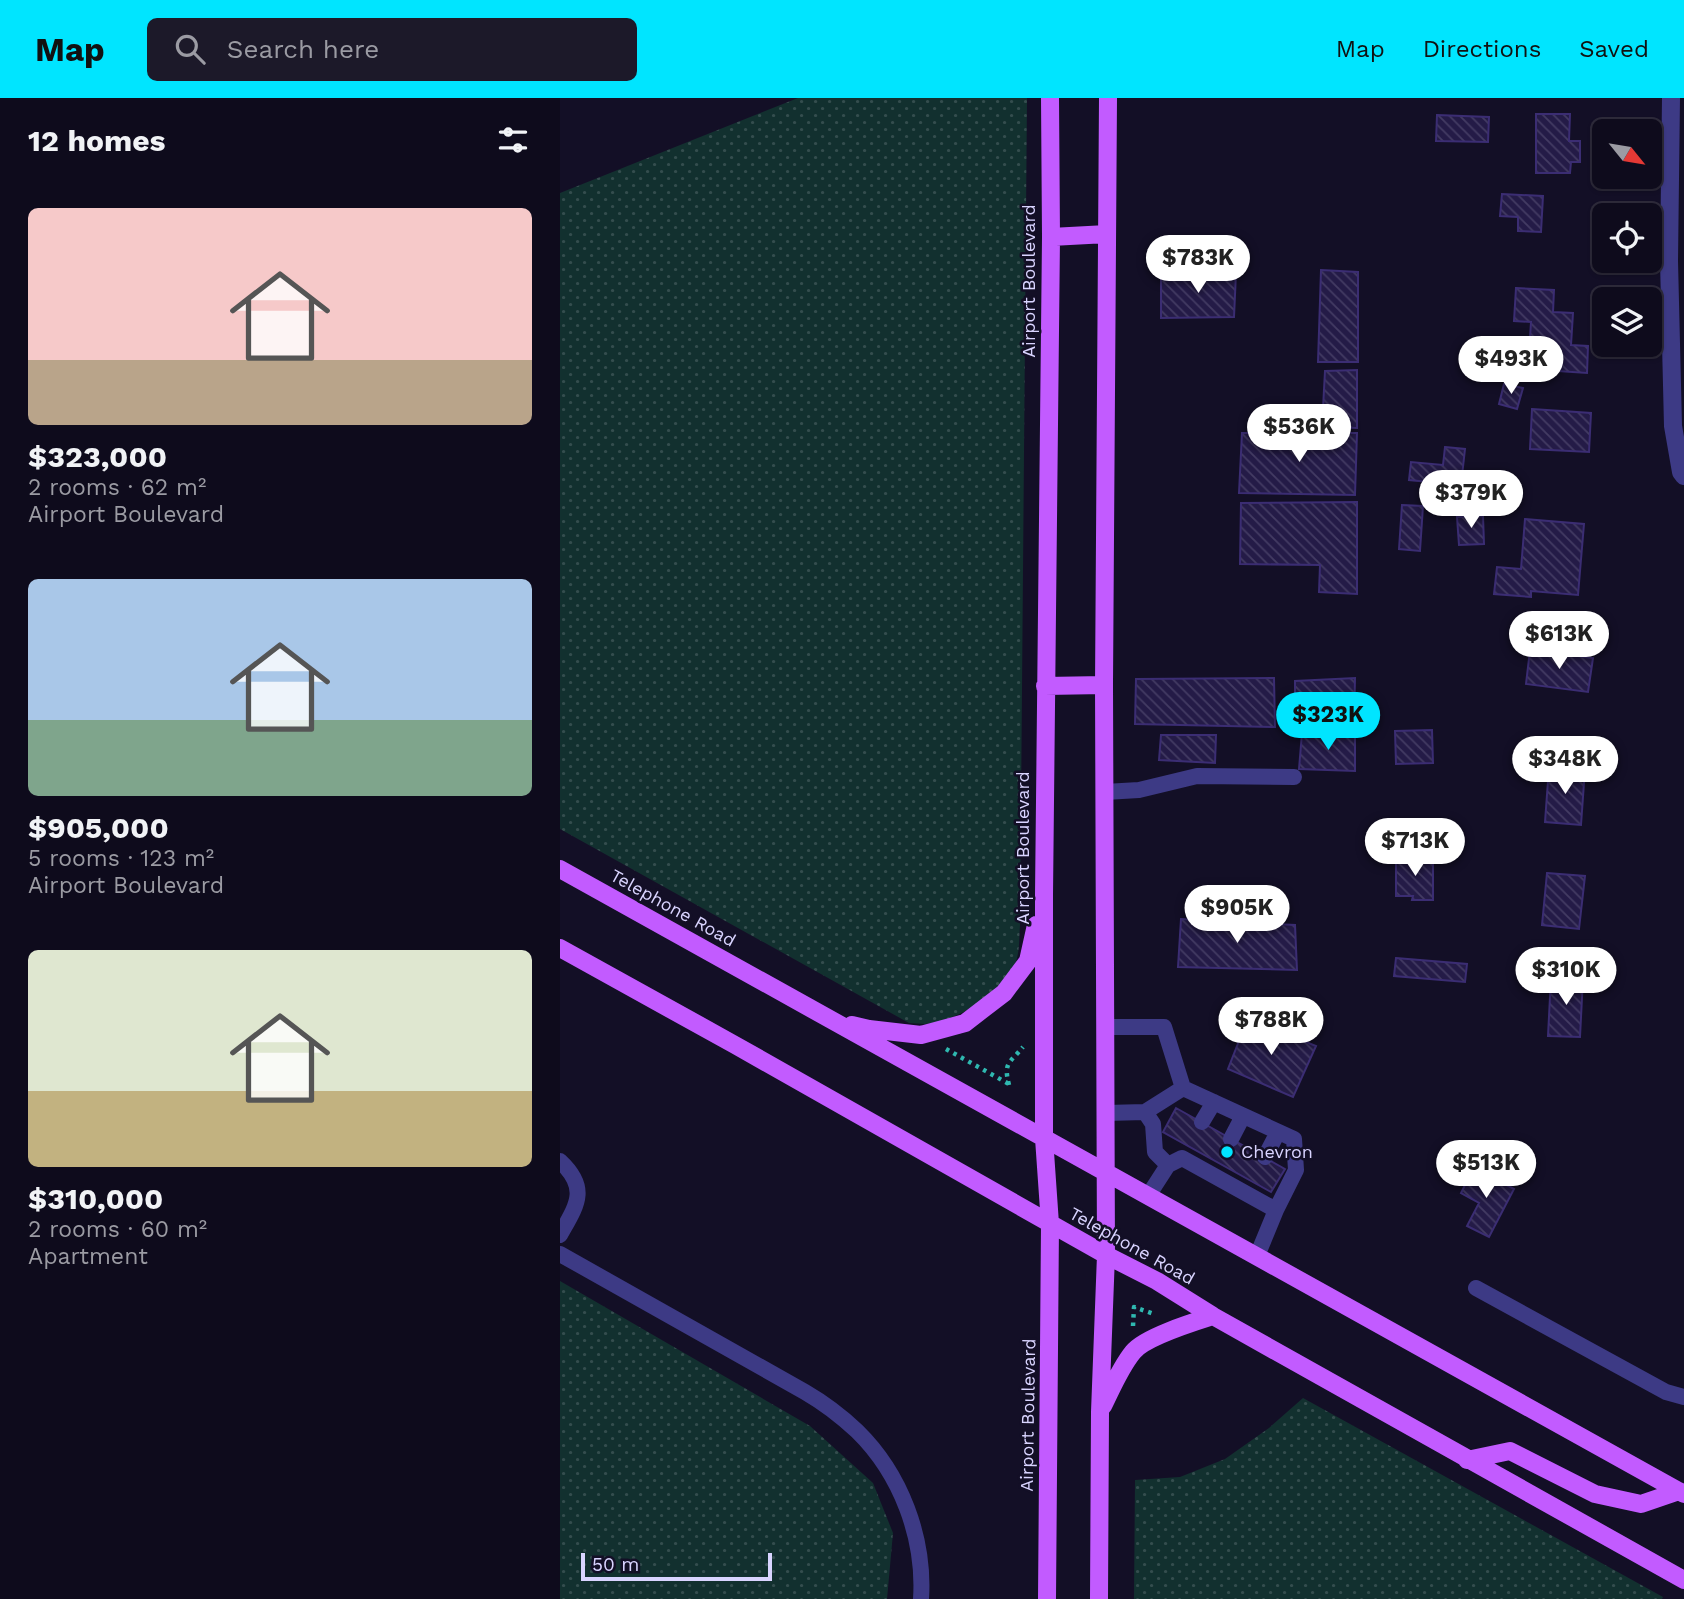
<!DOCTYPE html>
<meta charset="utf-8">
<style>
body{margin:0;font-family:"Work Sans",sans-serif;background:#1c1929;color:#f1f3f6;height:100vh;display:flex;flex-direction:column;font-size:26px;white-space:nowrap}
*{box-sizing:border-box;margin:0}
p{font-size:23px;color:#9b9ba3}
.icon{flex:none;width:38px;height:38px;fill:none;stroke:currentColor;stroke-width:2;stroke-linecap:round;stroke-linejoin:round}
.map{position:relative;flex:1;overflow:hidden}
.drawer{display:flex;flex-direction:column;background:#0e0b1c;width:560px}
.drawer>*{flex:none}
.needle{width:46px;rotate:120deg}
.fabs{position:absolute;left:1032px;top:21px;display:grid;gap:14px}
.fabs a{display:grid;place-items:center;width:70px;height:70px;border-radius:10px;background:#0e0b1c;box-shadow:0 2px 5px #0004,0 0 0 2px #2e2b3b;font-size:35px}
.scale{position:absolute;left:21px;bottom:18px;width:191px;box-sizing:border-box;padding-left:7px;border:4px solid #d9d4ff;border-top:0;font-size:19px;line-height:24px;white-space:nowrap;color:#d9d4ff;-webkit-text-stroke:5px #130f26;paint-order:stroke}
.price{position:absolute;translate:-50% -60px;padding:0 16px;border-radius:24px;background:#fff;color:#222;font-size:23px;line-height:46px;filter:drop-shadow(0 2px 4px #0008)}
.price::after{content:'';position:absolute;left:50%;top:42px;width:21px;height:16px;margin-left:-10px;background:inherit;clip-path:polygon(0 0,100% 0,50% 100%)}
.price.active{background:#00e5ff;color:#111}
ul{padding:0;list-style:none}
li{display:grid;align-content:center;gap:14px;height:371px;padding:0 28px}
li span{display:grid;place-items:center;height:217px;border-radius:10px;color:#555}
li>.icon{margin-inline-start:auto}
span .icon{width:126px;height:126px;fill:#fffc;stroke-width:1}
li b{font-size:30px}
h2{display:flex;justify-content:space-between;align-items:center;height:84px;padding:0 28px;font-size:30px}
header{display:flex;align-items:center;gap:42px;box-sizing:border-box;height:98px;padding:0 35px;background:#00e5ff;color:#111}
header strong{font-size:33px}
nav{display:flex;gap:38px;margin-inline-start:auto;font-size:24px}
.search{width:490px;height:63px;background:#1c1929;display:flex;align-items:center;gap:18px;box-sizing:border-box;padding:0 24px;border-radius:10px;color:#9b9ba3;font-size:26px}
main{display:flex;flex:1;min-height:0}
.map>svg:first-child{display:block}
.grass{fill:url(#grass-dots)}
.building{fill:url(#building-back-hatch);stroke:#3b2d73;stroke-width:2}
.lines{fill:none;stroke-linecap:round;stroke-linejoin:round}
.path{stroke:#2fb8b0;stroke-width:4.5;stroke-dasharray:3.5 5;stroke-linecap:butt}
.service{stroke:#3d3a85;stroke-width:16}
.minor{stroke:#3d3a85;stroke-width:18}
.primary{stroke:#c25bff;stroke-width:18}
.poi-dot{fill:#00e5ff;stroke:#130f26;stroke-width:2.5}
.labels{text-anchor:middle;stroke-width:5;stroke-linejoin:round;paint-order:stroke}
.street-label{font-size:18px;fill:#d9d4ff;stroke:#130f26}
.poi-label{font-size:18px;fill:#d9d4ff;stroke:#130f26;text-anchor:start}
</style>
<header>
<strong>Map</strong>
<div class="search"><svg class="icon" aria-label="search" viewBox="0 0 24 24"><circle cx="10" cy="10" r="6"/><path d="M15 15l6 6"/></svg>Search here</div>
<nav><a>Map</a><a>Directions</a><a>Saved</a></nav>
</header>
<main>
<section class="drawer">
<h2>12 homes<svg class="icon" aria-label="filters" viewBox="0 0 24 24"><path d="M4 7h16M4 17h16"/><circle cx="9" cy="7" r="2"/><circle cx="15" cy="17" r="2"/></svg></h2>
<ul>
<li><span style="background:linear-gradient(#f6c9c9 70%,#b9a48a 0)"><svg class="icon" aria-label="home" viewBox="0 0 24 24"><path d="M3 11l9-7 9 7M6 9v11h12V9"/></svg></span><div><b>$323,000</b><p>2 rooms · 62 m²</p><p>Airport Boulevard</p></div></li>
<li><span style="background:linear-gradient(#a9c7e8 65%,#7fa58c 0)"><svg class="icon" aria-label="home" viewBox="0 0 24 24"><path d="M3 11l9-7 9 7M6 9v11h12V9"/></svg></span><div><b>$905,000</b><p>5 rooms · 123 m²</p><p>Airport Boulevard</p></div></li>
<li><span style="background:linear-gradient(#dfe7d0 65%,#c2b280 0)"><svg class="icon" aria-label="home" viewBox="0 0 24 24"><path d="M3 11l9-7 9 7M6 9v11h12V9"/></svg></span><div><b>$310,000</b><p>2 rooms · 60 m²</p><p>Apartment</p></div></li>
</ul>
</section>
<div class="map">
<svg width="1124" height="1501" viewBox="0 0 1124 1501">
<defs>
<pattern id="grass-dots" width="8" height="8" patternUnits="userSpaceOnUse" patternTransform="scale(1.75)"><rect width="8" height="8" fill="#12302f"/><path d="M2 2h.1M6 6h.1" fill="none" stroke="#344d4e" stroke-width="1.8" stroke-linecap="round"/></pattern>
<pattern id="building-back-hatch" width="6" height="6" patternUnits="userSpaceOnUse" patternTransform="scale(1.75)"><rect width="6" height="6" fill="#241b47"/><path d="M-1 5l2 2M0 0l6 6M5-1l2 2" fill="none" stroke="#433b63"/></pattern>
</defs>
<rect width="100%" height="100%" fill="#130f26"/>
<path class="grass" d="M238 0H467L460 827C459 839 460 855 455 866 441 896 398 923 365 926 360 926 354 925 349 925L0 731V95Z
M0 1183 250 1328 313 1385 333 1435 327 1501H0Z
M743 1300 1103 1499 1102 1501H574L575 1382 620 1379 665 1361 709 1330Z"/>
<path class="building" d="M976 16H1010L1009 43H1020V64H1011L1010 75H976Z
M877 17 929 19 928 44 876 43Z
M942 96 983 98 981 134 958 133V119L940 118Z
M761 172 798 174V264H758Z
M601 175H676L674 219 601 220Z
M956 190 994 192 993 214 1013 215 1011 247 1028 248 1027 275 968 271 971 224 954 223Z
M797 272V330L762 329 765 273Z
M944 286 963 290 957 311 939 306Z
M972 311 1031 315 1029 354 970 351Z
M682 335H797L795 397 679 395Z
M885 349 905 351 901 387 849 382 851 364 883 367Z
M797 404V496L759 494 760 467 680 466 681 405Z
M842 407 863 408 860 453 839 451Z
M923 418 924 446 899 447 897 419Z
M965 421 1024 426 1018 497 971 493V499L934 496 937 469 961 471Z
M970 552 1033 560 1028 594 966 586Z
M714 580 715 629 575 626 576 581Z
M795 580 794 629H735V583Z
M872 632 873 665 836 666 835 633Z
M742 635 795 636V673L739 671Z
M601 637H656L655 665 599 662Z
M989 669 1025 671 1021 727 985 724Z
M836 760H873V802H852L853 798H836Z
M987 775 1025 778 1019 831 982 827Z
M621 821 735 827 737 872 618 869Z
M836 860 907 866 905 884 834 878Z
M991 879 1023 880 1020 939 988 938Z
M688 920 756 948 733 999 668 971Z
M616 1010 725 1071 711 1094 603 1034Z
M914 1069 954 1091 929 1139 907 1128 919 1105 901 1095Z"/>
<g class="lines">
<path class="path" d="M386 951 449 986
M449 987C443 964 450 965 463 949
M573 1228 574 1209 594 1216"/>
<path class="service" d="M545 694 579 692 637 678 734 679
M545 929H604L623 990
M585 1014 593 1026 595 1054 608 1067
M546 1015 585 1014 623 990 734 1041 736 1072 716 1112 697 1158
M642 1024 654 1004
M671 1041 683 1018
M705 1059 718 1034
M0 1063C30 1091 16 1108 0 1137
M588 1098 608 1067 622 1060 716 1112
M0 1156 245 1294C264 1305 281 1318 297 1333 341 1376 365 1440 361 1501
M916 1190 1106 1294 1124 1299"/>
<path class="minor" d="M1111 0 1109 163 1113 328 1121 374 1124 378"/>
<path class="primary" d="M491 139 547 136
M485 588 544 587
M0 771 1124 1396
M0 850 175 947 546 1157 597 1183 653 1218 1124 1482
M292 927 309 931 361 937 405 925 444 895 468 863 476 827
M543 1308C552 1290 560 1270 573 1254 585 1239 634 1224 653 1218
M907 1362 950 1353 1035 1396 1081 1406 1119 1393
M487 1501 490 1126 484 1040V797L491 139 490 0
M539 1501 540 1314 546 1157 544 587 548 0"/>
</g>
<circle class="poi-dot" cx="667" cy="1054" r="7"/>
<g class="labels">
<g class="street-label">
<text transform="translate(469 183) rotate(-90)" y="6">Airport Boulevard</text>
<text transform="translate(463 750) rotate(-90)" y="6">Airport Boulevard</text>
<text transform="translate(113 810) rotate(29)" y="6">Telephone Road</text>
<text transform="translate(572 1148) rotate(29)" y="6">Telephone Road</text>
<text transform="translate(468 1317) rotate(-89)" y="6">Airport Boulevard</text>
</g>
<g class="poi-label">
<text x="681" y="1060">Chevron</text>
</g>
</g>
</svg>
<div class="fabs">
<a><svg class="needle" viewBox="-14 -14 28 28"><path d="M0-13l5 13h-10z" fill="#e53935"/><path d="M0 13l5-13h-10z" fill="#9b9ba3"/></svg></a>
<a><svg class="icon" aria-label="locate" viewBox="0 0 24 24"><circle cx="12" cy="12" r="6"/><path d="M12 2v4M12 18v4M2 12h4M18 12h4"/></svg></a>
<a><svg class="icon" aria-label="layers" viewBox="0 0 24 24"><path d="M12 4l9 5-9 5-9-5zM3 14l9 5 9-5"/></svg></a>
</div>
<div class="scale">50 m</div>
<b class="price" style="left:638px;top:197px">$783K</b>
<b class="price" style="left:951px;top:298px">$493K</b>
<b class="price" style="left:739px;top:366px">$536K</b>
<b class="price" style="left:911px;top:432px">$379K</b>
<b class="price" style="left:999px;top:573px">$613K</b>
<b class="price active" style="left:768px;top:654px">$323K</b>
<b class="price" style="left:1005px;top:698px">$348K</b>
<b class="price" style="left:855px;top:780px">$713K</b>
<b class="price" style="left:677px;top:847px">$905K</b>
<b class="price" style="left:1006px;top:909px">$310K</b>
<b class="price" style="left:711px;top:959px">$788K</b>
<b class="price" style="left:926px;top:1102px">$513K</b>
</div>
</main>
